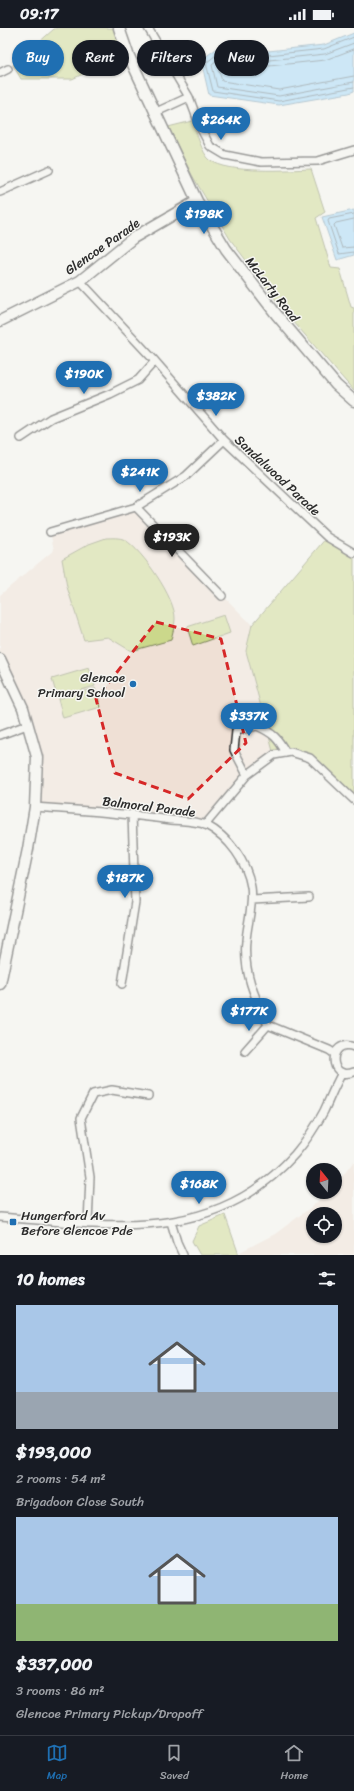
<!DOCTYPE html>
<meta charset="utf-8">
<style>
body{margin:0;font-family:Sriracha,sans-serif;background:#242831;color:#f1f3f6;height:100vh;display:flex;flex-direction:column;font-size:15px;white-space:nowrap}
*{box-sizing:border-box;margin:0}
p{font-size:13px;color:#9ea1a6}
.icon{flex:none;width:22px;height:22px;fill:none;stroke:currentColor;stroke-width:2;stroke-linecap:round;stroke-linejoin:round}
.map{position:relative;height:1227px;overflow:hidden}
.details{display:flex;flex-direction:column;background:#171b24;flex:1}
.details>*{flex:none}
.guide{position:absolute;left:12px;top:12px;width:330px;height:36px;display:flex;gap:8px}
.needle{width:26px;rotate:342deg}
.controls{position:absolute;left:306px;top:1135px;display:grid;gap:8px}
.controls a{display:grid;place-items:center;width:36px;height:36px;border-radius:50%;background:#171b24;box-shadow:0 1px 3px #0004;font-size:20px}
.price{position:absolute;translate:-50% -34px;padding:0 9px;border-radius:14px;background:#1f6fb2;color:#fff;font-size:13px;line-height:26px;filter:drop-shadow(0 1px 2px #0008)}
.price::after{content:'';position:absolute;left:50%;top:24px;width:12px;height:9px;margin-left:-6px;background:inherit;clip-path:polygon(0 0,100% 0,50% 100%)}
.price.active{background:#222;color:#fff}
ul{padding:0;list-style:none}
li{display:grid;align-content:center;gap:8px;height:212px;padding:0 16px}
li span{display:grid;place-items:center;height:124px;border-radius:0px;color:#555}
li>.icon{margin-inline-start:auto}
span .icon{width:72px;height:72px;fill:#fffc;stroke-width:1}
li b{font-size:17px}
h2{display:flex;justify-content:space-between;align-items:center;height:48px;padding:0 16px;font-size:17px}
.chip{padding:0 14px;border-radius:18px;background:#171b24;box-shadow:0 1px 3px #0004;font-size:14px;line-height:36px}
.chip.active{background:#1f6fb2;color:#fff}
.status{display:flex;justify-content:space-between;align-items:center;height:28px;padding:0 20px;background:#171b24;direction:ltr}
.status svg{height:11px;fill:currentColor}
.tabs{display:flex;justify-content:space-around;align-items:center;height:56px;border-top:1px solid #363941;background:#171b24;font-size:11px;color:#9ea1a6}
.tabs a{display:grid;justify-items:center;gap:2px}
.tabs .active{color:#1f6fb2}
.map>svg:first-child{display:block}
.built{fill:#efe0d5;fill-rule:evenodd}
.green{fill:#cbd88b;stroke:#7b825b}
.water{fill:#9bd6fb;stroke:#6e92a8}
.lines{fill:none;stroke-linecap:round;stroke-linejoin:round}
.shore{stroke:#586f7e;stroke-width:1}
.street-casing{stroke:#2b2b2b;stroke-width:10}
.secondary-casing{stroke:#2b2b2b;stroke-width:13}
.street{stroke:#f6f6f2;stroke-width:7}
.secondary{stroke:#f6f6f2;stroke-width:10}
.marked{fill:none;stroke:#d62828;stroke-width:3;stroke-dasharray:8 5;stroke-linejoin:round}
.poi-dot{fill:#1f6fb2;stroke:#f6f6f2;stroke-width:1.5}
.labels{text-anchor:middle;stroke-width:3;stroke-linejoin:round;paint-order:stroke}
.street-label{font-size:13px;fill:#2b2b2b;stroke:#f6f6f2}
.poi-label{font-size:13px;fill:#2b2b2b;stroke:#f6f6f2;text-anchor:end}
</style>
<div class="status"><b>09:17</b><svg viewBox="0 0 49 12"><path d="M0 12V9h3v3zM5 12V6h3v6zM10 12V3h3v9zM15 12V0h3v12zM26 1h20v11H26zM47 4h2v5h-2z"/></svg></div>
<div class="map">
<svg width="354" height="1227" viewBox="0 0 354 1227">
<rect width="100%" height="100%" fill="#f6f6f2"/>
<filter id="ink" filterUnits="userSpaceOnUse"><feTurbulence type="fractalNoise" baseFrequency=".025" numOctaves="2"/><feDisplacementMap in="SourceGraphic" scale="8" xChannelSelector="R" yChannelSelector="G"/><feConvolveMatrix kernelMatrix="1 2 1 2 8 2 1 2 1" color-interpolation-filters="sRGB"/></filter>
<g filter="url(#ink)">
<path class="built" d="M136 479 252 597 246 623 274 727 247 747 205 797 35 779 37 729 0 631V567L54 522 50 504Z
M354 1133V1227H241L240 1224 275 1206 310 1180 328 1164H335V1158ZM313 1186H335V1208H313Z"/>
<path class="green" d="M58 0H119L128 26 72 51H21L13 37 54 1Z
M192 93C196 103 202 126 210 132 228 146 288 142 311 141L325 184 316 190 331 240 340 241 351 279 354 280V363L285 284 230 211 192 147 168 99Z
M327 509 354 525V772L310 730 291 724 274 727 246 623 252 597Z
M106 510C111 510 120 509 125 512 142 522 176 571 175 591 175 598 172 606 171 612L131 623 108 609 84 612 67 559 62 531 89 516Z
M224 587 230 605 193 618 187 599Z
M89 640 95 658 57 669 52 651Z
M95 660 101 679 63 690 58 671Z
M225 1187 239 1227H200L192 1213 199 1198Z"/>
<path class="water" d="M354 5V63L349 65 279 77 209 67 201 32 219 19 259 24 324 17Z
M354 182V227L337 232 322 189Z"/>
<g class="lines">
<path class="shore" d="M354 9 324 21 259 28 221 23 206 35 213 63 279 73 354 59
M354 15 325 26 260 33 222 29 212 37 217 59 279 68 354 54
M354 21 325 32 260 39 224 35 218 40 222 53 279 62 354 48
M354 186 329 191 328 193 339 226 354 224
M354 191 336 195 334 197 342 220 354 219"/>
<defs>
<path id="street" d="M148 0 189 69 201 101 210 118 225 127 261 134 318 133 354 122
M0 45 8 41
M154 85 189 69
M0 164 49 142
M80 253 155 333 224 412 327 509 354 525
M21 410 51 390 110 366 138 352 155 333
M136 479 222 568
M50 504 136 479 186 448 224 412
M0 707 27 697
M247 747 234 722 236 703 257 698C273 705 278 710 286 725
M35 779C80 782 126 785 171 792 181 793 197 793 206 797 229 809 247 834 251 859 254 876 247 896 246 913 243 944 255 970 268 997L329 1022 335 1026
M205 797 247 747 274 727 291 724 310 730 354 772
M252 872 309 869
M122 956 135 874 132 786
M354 1019C328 1009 327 1054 354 1044
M245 1023 268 997
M0 1189C108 1197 214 1218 295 1126 306 1113 316 1098 324 1083 330 1070 335 1057 342 1045
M171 1194 177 1214 183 1227
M88 1196 90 1149 81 1090 93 1066 112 1062 148 1068"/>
<path id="secondary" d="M119 0 128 26 197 173 226 221 276 286 336 357 354 373
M0 293 80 253 133 210 197 173
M0 631 23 680 37 729 35 779 28 821 0 956"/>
</defs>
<use href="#street" class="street-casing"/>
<use href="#secondary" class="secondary-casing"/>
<use href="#street" class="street"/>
<use href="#secondary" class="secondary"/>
</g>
</g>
<path d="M0 0H354V1227H0ZM156 594 221 611 246 715 188 771 115 745 96 671Z" fill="#f6f6f2" fill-opacity=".55" fill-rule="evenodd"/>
<path class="marked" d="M156 594 221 611 246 715 188 771 115 745 96 671Z"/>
<g class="poi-dot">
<circle cx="133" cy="656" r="4"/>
<rect x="9" y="1190" width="8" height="8" rx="2"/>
</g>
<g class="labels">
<g class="street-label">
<text transform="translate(102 218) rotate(-35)" y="5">Glencoe Parade</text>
<text transform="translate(273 261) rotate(52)" y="5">McLarty Road</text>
<text transform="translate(278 447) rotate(43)" y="5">Sandalwood Parade</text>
<text transform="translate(149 778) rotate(7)" y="5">Balmoral Parade</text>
</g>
<g class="poi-label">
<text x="125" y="654">Glencoe<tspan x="125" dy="15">Primary School</tspan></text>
<text x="21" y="1192" text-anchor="start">Hungerford Av<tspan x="21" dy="15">Before Glencoe Pde</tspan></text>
</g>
</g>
</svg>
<div class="controls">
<a><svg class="needle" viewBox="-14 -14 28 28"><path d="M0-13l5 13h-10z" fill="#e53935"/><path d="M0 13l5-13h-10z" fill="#9ea1a6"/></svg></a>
<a><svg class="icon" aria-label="locate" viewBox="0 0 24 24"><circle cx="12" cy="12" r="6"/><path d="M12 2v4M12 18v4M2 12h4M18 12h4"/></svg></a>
</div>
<b class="price" style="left:221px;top:113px">$264K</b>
<b class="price" style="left:204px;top:207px">$198K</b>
<b class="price" style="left:84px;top:367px">$190K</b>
<b class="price" style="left:216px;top:389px">$382K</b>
<b class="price" style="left:140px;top:465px">$241K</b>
<b class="price active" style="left:172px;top:530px">$193K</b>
<b class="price" style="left:249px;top:709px">$337K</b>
<b class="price" style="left:125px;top:871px">$187K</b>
<b class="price" style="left:249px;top:1004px">$177K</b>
<b class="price" style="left:199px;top:1177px">$168K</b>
<div class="guide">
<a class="chip active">Buy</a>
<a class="chip">Rent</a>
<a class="chip">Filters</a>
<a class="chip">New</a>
</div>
</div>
<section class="details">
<h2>10 homes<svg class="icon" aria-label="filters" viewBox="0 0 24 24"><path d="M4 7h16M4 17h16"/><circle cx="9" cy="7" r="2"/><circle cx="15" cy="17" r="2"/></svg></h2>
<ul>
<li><span style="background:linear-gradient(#a9c7e8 70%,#9aa5b1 0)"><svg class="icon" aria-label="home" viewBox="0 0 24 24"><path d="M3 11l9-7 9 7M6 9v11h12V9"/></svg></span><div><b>$193,000</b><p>2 rooms · 54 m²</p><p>Brigadoon Close South</p></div></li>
<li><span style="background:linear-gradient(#a9c7e8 70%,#8fb573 0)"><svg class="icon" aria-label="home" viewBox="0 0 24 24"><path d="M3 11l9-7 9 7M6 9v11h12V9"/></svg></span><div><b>$337,000</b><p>3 rooms · 86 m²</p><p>Glencoe Primary Pickup/Dropoff</p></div></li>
</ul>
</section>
<nav class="tabs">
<a class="active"><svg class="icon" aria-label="map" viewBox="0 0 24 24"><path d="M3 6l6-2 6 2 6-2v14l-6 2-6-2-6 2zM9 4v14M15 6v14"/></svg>Map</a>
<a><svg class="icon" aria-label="saved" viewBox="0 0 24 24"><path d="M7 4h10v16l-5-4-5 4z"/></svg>Saved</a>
<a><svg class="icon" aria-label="home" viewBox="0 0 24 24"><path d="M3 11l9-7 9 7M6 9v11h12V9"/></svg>Home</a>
</nav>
